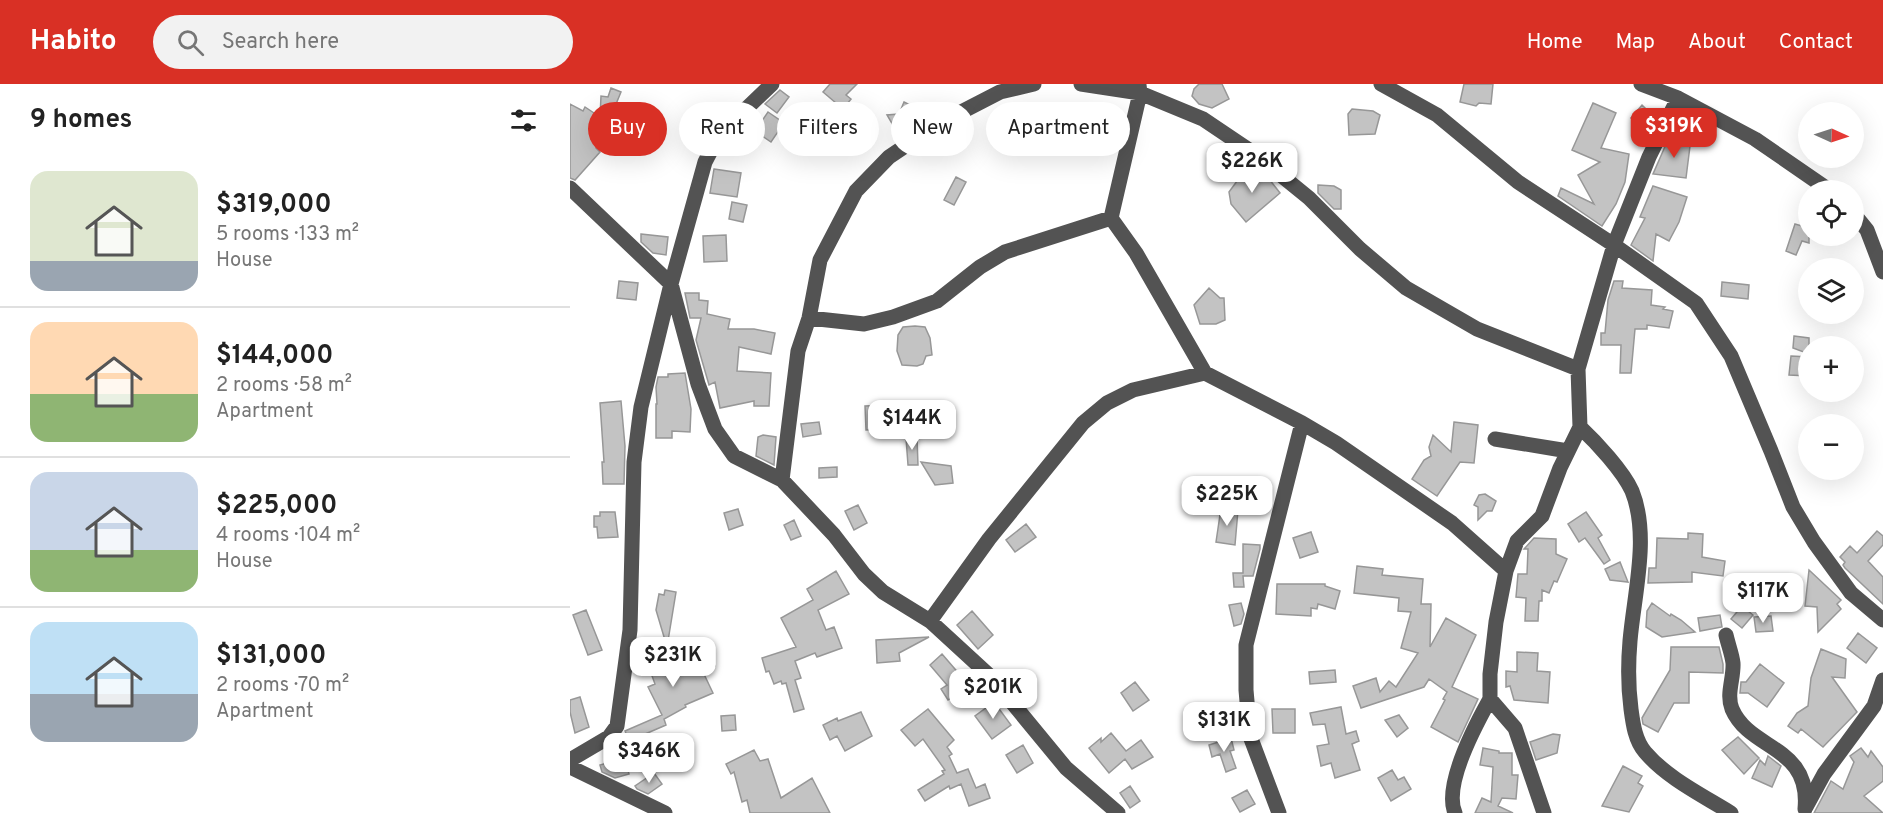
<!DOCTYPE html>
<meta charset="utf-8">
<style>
body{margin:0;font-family:Overpass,sans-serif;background:#f2f2f2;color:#222;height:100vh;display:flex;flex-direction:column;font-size:22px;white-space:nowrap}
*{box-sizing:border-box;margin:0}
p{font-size:20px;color:#767676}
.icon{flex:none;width:33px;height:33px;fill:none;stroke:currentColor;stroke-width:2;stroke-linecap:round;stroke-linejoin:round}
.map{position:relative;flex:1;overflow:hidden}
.sheet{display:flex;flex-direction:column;background:#fff;width:570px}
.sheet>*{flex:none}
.top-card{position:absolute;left:18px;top:18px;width:570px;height:54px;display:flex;gap:12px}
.needle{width:39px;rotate:93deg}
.tools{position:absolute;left:1228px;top:18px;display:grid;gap:12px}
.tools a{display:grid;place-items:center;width:66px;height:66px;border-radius:50%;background:#fff;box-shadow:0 6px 24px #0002;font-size:30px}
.price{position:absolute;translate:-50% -51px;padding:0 14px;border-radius:12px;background:#fff;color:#222;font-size:20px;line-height:39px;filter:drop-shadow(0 2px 3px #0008)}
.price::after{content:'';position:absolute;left:50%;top:36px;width:18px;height:14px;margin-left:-9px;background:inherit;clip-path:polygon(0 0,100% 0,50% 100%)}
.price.on{background:#d93025;color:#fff}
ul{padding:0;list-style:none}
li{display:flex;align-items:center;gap:18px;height:150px;padding:0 30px}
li+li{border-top:2px solid #e0e0e0}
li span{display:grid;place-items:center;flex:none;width:168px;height:120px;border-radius:18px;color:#555}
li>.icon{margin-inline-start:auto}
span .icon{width:72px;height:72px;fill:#fffc;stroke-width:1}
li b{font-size:26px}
h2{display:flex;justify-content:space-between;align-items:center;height:72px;padding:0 30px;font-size:26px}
.pill{padding:0 21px;border-radius:27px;background:#fff;box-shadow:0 6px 24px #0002;font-size:21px;line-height:54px}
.pill.on{background:#d93025;color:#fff}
header{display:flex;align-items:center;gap:36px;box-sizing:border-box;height:84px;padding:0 30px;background:#d93025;color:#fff}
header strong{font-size:28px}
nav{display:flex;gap:33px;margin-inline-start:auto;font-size:21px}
.search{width:420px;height:54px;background:#f2f2f2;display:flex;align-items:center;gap:15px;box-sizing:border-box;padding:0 21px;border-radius:33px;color:#767676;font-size:22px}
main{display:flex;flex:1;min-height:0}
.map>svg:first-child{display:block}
.building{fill:#c3c3c3;stroke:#979797;stroke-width:1.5}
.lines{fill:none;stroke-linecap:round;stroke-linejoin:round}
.minor{stroke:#535353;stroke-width:15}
</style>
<header>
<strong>Habito</strong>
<div class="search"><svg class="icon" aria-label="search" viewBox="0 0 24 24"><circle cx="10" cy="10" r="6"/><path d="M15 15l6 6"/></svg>Search here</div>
<nav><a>Home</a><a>Map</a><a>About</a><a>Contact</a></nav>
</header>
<main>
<section class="sheet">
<h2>9 homes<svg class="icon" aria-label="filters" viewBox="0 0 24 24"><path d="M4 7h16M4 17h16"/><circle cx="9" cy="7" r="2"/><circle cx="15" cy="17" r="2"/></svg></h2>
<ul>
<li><span style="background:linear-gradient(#dfe7d0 75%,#9aa5b1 0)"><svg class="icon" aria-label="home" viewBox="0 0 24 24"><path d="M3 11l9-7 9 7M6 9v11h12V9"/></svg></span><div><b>$319,000</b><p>5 rooms · 133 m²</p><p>House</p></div></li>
<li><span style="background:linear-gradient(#ffd9b3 60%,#8fb573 0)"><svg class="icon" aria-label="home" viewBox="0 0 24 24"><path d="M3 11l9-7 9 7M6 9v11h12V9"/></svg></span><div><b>$144,000</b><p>2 rooms · 58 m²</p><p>Apartment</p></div></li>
<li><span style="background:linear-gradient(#c9d6e8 65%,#8fb573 0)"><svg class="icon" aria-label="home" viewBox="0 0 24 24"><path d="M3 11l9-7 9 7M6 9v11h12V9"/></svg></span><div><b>$225,000</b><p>4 rooms · 104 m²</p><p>House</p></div></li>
<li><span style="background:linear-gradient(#bfe0f5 60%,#9aa5b1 0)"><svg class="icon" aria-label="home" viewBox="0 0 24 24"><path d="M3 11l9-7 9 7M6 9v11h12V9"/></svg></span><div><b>$131,000</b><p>2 rooms · 70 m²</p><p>Apartment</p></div></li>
</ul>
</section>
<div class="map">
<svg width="1313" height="729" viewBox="0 0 1313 729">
<rect width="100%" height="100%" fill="#fff"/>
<path class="building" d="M260 0H287L276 11 281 15 273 25 253 8Z
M629 0H652L659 15 642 24 629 20 622 12 624 5Z
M894 0H923L921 20 909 19 906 22 890 18Z
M41 4 51 8 44 25 42 38 34 35 36 37 26 64 30 68 5 96 0 94V20L13 27 15 23 30 33 31 12 38 13Z
M210 6 219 13 207 29 195 20Z
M334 18 344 23 347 30 344 43 336 49 327 48 317 31 329 30Z
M1023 19 1046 29 1031 64 1059 70 1055 98 1046 120 1032 142 988 112 991 104 1024 120 1008 91 1030 78 1002 66Z
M1072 21 1081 30 1069 42 1061 34Z
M524 23 542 33 546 48 526 65 507 42 509 36 505 32Z
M782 25 803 27 810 31 805 50 779 51 778 30Z
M198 28 214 39 201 58 185 47Z
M1104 52 1116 53 1115 61 1120 62 1116 94 1083 90 1097 58 1104 59Z
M144 85 171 89 167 113 140 109Z
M684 86 699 95 710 109 676 138 661 120 659 108 673 89Z
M386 93 396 98 384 121 374 116Z
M748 101 764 102 771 106V125H764L748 109Z
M1083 102 1117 113 1109 138 1099 157 1086 150 1083 177 1061 161 1075 134 1070 133Z
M162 118 177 121 173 138 159 135Z
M1225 140 1239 144V159L1232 157 1226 171 1216 167Z
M71 150 98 153 96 171 83 169 71 158Z
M156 151 157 177 134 178 133 152Z
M49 197 68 199 66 216 47 214Z
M1044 197H1053L1052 204 1082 206 1081 221 1095 223 1093 225 1103 227 1099 244 1077 241V245H1065L1061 289H1050L1051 261H1031V249H1035L1038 216Z
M1152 198 1179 201 1178 215 1151 212Z
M639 204 650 214H654L655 236 646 240H630L624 221Z
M115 209H129V216L138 217 137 230 160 235 158 245H184L205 249 201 270 169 263 167 287 201 289 199 322H184V317L150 324 145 298 139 301 126 256 131 234H120Z
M345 242 355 243 360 254 362 271 356 272 353 280 347 282 332 281 327 267 328 251 333 243Z
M1224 252 1239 254V270L1223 264Z
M1221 272 1239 273V292L1219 291Z
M115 289 121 325 120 348 102 347V354H86V320H87L86 303 88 293H98V290Z
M51 317 55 362 54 400H33L32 378H34L30 319Z
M317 321 318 345 296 346 295 322Z
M249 338 251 350 233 353 231 340Z
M884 338 908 341 904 379 890 378 867 412 842 395 854 376 861 372 859 363 863 351 881 368Z
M193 351 206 353 204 381 186 372 188 353Z
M336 354H347L348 381H338Z
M351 378 381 382 383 399 365 401Z
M267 383V393L249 394V384Z
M915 410 926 417 922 427H917L908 436V423L904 421 909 411Z
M288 421 297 439 284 446 275 427Z
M651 424 668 426 665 461 646 458Z
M168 425 173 441 159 446 154 429Z
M30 428H45L48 453 28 454 27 443H24V432H30Z
M1016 428 1032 451 1028 454 1040 476 1034 480 1015 454 1009 458 998 440Z
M224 436 231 452 221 456 214 441Z
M456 440 466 453 445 468 436 456Z
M1307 447 1313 452V461L1298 477 1313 493V520L1275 484 1273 481 1275 478 1270 473 1280 462 1287 469Z
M741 448 748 468 730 474 723 454Z
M1118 449 1133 450 1132 473 1155 477 1153 492 1122 488V498L1078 499 1079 484H1086L1087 454 1118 455Z
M964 454 986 455V470L997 475 987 498 984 497 979 509 972 506V517H969L968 537H955L956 514 946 513 948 490H957L958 465H954Z
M673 460 690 461V465L683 492H673L674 503H664L663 489H673Z
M1050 478 1058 498 1040 496 1035 485Z
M787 482 813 485 812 491 853 495 851 520H861L860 563 876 534 906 551 882 603 908 615 888 658 861 643 875 616 873 615 877 608 859 595 854 603 791 624 783 602 806 594 810 608 819 597 826 603 848 569 831 564 841 528 828 527 829 514 784 509Z
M1239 486 1271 516 1267 520 1271 525 1248 548 1247 523 1235 522Z
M266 487 279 510 248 526 256 546 264 543 272 564 247 573 245 569 225 577 231 594 225 596 234 625 224 628 216 599 212 600 211 597 204 600 199 587 196 588 192 574 226 563 211 534 243 516 237 505Z
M707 500H755V502L770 507 765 525 748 520 747 525 741 524V532L706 530Z
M95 506 106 508 97 563 86 526 89 510 94 511Z
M671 519 674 530 671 540 664 542 659 521Z
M1082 519 1100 532 1101 530 1111 536 1125 548 1092 553 1076 543 1077 527Z
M1172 522 1183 531 1172 544 1161 535Z
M16 526 32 566 18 571 3 531Z
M402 527 423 551 408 565 387 541Z
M1150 531 1152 543 1130 547 1128 534Z
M1201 532 1203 547 1186 548 1184 533Z
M1288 549 1307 564 1296 579 1277 564Z
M359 553 329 569 330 577 307 579 306 556Z
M95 563 103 586 138 569 145 582 133 588 143 609 115 621 116 623 94 635 96 641 59 657 55 647 92 631 78 603 85 600 74 570Z
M1101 563H1149L1153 580V589L1119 588V619H1104L1088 648 1073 640 1072 634 1100 586Z
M1251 565 1276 575 1275 594 1262 593 1287 628 1253 663 1231 645 1228 649 1218 642 1227 629 1238 622 1241 594Z
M947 568 968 569 967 587 980 588 978 619 944 616 940 602 936 603V587L947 588Z
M372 570 391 592 400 587 408 598 378 616 371 605 377 601 360 581Z
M1190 580 1214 599 1197 623 1178 609H1170L1171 598H1176Z
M765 586 766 598 740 600 739 588Z
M565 598 579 616 563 627 551 609Z
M10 613 19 643 5 649 0 628V616Z
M424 618 441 641 422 655 405 632Z
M771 623 776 650 786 647 789 657 782 660 790 686 765 694 761 679 751 682 747 662 759 660 755 640 743 641 740 629Z
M358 625 384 656 377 663 382 670 379 672 387 689 398 685 406 704 415 700 420 714 399 722 391 700 380 705 379 702 355 717 348 706 374 690 372 687 375 686 353 655 345 662 331 646Z
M702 625H725V649H703Z
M291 628 302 652 275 667 267 652 260 656 253 641 267 634 268 637Z
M165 631 166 646 152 647 151 632Z
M829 631 838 644 827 653 815 636Z
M541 649 556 667 571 656 583 673 562 685 555 675 539 689 519 664 531 654V658Z
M983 650 990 651 987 669 966 676 960 658Z
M1168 653 1189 674 1174 690 1152 666Z
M661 654 664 666 660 667 666 684 656 688 650 670 642 673 639 661Z
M453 661 463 679 447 689 436 671Z
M913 664 929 667V669H942V691H948L946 715 932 714 928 722 943 729H905L912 714 921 718 923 683 910 681Z
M1291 664 1298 673 1301 667 1313 683V697L1294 712 1313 729H1244L1261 697 1273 705 1284 678 1280 672Z
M184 666 190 677 198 675 211 714 242 694 260 729H180L177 716 172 718 164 688 161 690 156 680Z
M1198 672 1211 682 1202 703 1182 694 1190 676 1195 681Z
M55 674 59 690 45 694 32 688 30 681Z
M1053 682 1072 692 1068 699 1073 702 1059 728 1032 722Z
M822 686 828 696 834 693 841 705 821 717 808 694Z
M84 689 92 700 78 710 67 705 65 702Z
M560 702 570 717 560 724 550 709Z
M677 706 685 720 670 728 662 714Z"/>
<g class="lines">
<path class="minor" d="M511 0 570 9 633 35 685 70 739 114 790 165 836 204 907 245 1008 285
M811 0 867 31 948 98 1044 161 1126 219 1161 272 1201 367 1223 423 1244 458 1281 509 1313 536
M1071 0 1108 14 1185 55 1259 106
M569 1 570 9 541 134 566 169 635 289
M1108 14 1079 73 1044 161 1008 285 1010 343C1026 358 1053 387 1062 407 1080 452 1064 510 1060 557 1058 580 1058 602 1061 625 1063 640 1065 656 1075 668 1097 694 1132 711 1161 729
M0 104 101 200 128 300 145 345 164 372 212 396 264 451 294 490 313 508 360 537 421 593 496 684 548 729
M1284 130 1297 146 1313 188
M239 234 294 240 323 233 367 217 410 183 435 168 541 134
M925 355 998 367
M212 396 228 267 239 234 250 176 286 107 319 73 368 40 430 8 464 0
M360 537 419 455 513 339 537 319 563 306 635 289 732 339 766 359 882 439 936 487
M1156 551C1158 560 1162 570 1163 579 1164 594 1156 610 1162 625 1180 667 1241 661 1235 725
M0 676 39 653 47 642 60 546 64 378 71 323 101 200 135 78 149 51 202 0
M0 683 95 729
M1236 723 1254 690 1304 622 1313 596
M709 729 680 652 676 606V561L732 339
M885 729C873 701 906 640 920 615
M974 729 945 644 920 615V590L926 538 936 487 947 457 972 432 990 384 1010 343"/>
</g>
</svg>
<div class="tools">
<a><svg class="needle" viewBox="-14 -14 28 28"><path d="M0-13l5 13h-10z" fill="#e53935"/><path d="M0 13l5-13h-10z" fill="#767676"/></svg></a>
<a><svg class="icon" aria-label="locate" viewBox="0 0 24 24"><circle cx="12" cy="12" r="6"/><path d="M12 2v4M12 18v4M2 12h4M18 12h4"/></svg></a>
<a><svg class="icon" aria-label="layers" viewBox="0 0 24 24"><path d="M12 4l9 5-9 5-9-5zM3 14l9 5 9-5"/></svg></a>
<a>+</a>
<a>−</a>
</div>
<b class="price on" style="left:1104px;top:75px">$319K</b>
<b class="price" style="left:682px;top:110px">$226K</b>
<b class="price" style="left:342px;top:367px">$144K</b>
<b class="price" style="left:657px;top:443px">$225K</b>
<b class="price" style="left:1193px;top:540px">$117K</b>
<b class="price" style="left:103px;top:604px">$231K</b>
<b class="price" style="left:423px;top:636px">$201K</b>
<b class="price" style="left:654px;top:669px">$131K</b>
<b class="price" style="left:79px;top:700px">$346K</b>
<div class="top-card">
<a class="pill on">Buy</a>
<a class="pill">Rent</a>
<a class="pill">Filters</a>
<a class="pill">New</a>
<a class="pill">Apartment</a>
</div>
</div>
</main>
